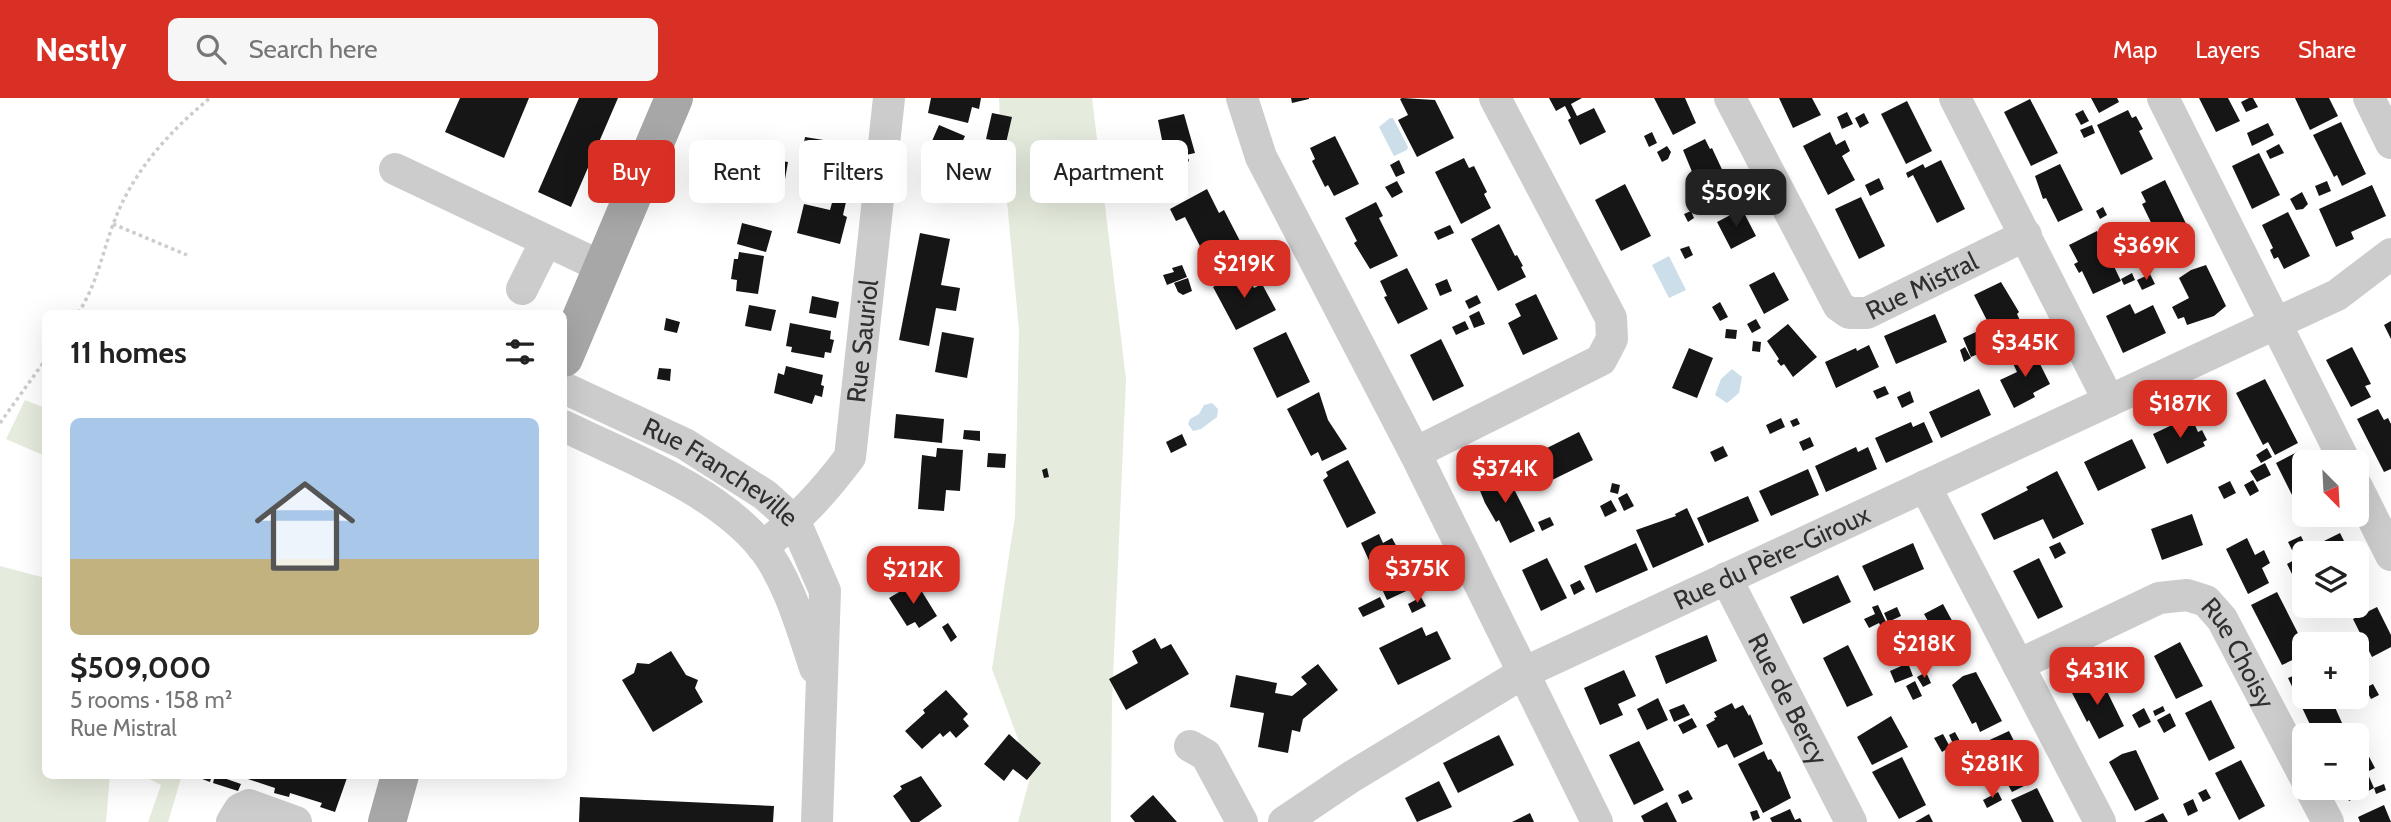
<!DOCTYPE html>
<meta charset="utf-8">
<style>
body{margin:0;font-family:Cabin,sans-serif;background:#f6f6f6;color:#222;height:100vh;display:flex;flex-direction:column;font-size:26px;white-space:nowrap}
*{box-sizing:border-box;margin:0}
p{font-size:23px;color:#767676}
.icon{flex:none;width:38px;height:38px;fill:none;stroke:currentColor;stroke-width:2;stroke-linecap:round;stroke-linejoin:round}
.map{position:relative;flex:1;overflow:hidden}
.details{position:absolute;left:42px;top:212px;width:525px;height:469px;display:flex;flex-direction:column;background:#fff;border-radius:10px;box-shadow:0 7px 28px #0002}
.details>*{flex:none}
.top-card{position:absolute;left:588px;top:42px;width:665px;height:63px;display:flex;gap:14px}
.needle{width:46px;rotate:156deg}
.controls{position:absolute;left:2292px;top:352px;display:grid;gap:14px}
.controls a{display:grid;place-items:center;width:77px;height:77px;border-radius:10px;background:#fff;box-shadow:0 7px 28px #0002;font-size:35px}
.price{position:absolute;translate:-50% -60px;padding:0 16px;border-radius:14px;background:#d93025;color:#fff;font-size:23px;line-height:46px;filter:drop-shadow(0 2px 4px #0008)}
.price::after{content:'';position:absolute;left:50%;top:42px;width:21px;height:16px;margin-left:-10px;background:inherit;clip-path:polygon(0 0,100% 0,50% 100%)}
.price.on{background:#222;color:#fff}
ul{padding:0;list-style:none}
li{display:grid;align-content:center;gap:14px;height:371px;padding:0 28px}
li span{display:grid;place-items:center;height:217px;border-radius:10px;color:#555}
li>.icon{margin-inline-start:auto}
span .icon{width:126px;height:126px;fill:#fffc;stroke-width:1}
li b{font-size:30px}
h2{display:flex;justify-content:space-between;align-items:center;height:84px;padding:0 28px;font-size:30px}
.tag{padding:0 24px;border-radius:10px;background:#fff;box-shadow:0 7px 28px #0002;font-size:24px;line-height:63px}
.tag.on{background:#d93025;color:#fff}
header{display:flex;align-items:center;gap:42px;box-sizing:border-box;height:98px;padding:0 35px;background:#d93025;color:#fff}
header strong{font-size:33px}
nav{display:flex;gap:38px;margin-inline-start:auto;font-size:24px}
.search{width:490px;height:63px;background:#f6f6f6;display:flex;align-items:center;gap:18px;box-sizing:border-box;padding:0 24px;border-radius:10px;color:#767676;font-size:26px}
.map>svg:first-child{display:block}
.green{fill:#e5ebdd}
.water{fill:#cbdeea}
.building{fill:#161616}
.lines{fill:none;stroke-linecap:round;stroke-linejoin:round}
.path{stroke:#ccc;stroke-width:3.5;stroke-dasharray:3.5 3.5;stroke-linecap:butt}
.minor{stroke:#ccc;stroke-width:32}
.major{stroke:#a7a7a7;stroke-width:38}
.labels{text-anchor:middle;stroke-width:7;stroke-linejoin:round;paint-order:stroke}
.street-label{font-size:26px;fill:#2f2f2f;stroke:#fff}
</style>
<header>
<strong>Nestly</strong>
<div class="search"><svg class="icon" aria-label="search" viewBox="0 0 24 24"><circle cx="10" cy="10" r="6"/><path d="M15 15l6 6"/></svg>Search here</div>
<nav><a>Map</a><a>Layers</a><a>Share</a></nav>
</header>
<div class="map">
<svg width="2391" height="724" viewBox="0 0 2391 724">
<rect width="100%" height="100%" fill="#fff"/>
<path class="green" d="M999 0H1092L1126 281 1112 603 1111 724H1018L1031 676 992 571 1015 418 1019 232 1000 28Z
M25 302 45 310V358L6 341Z
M0 468 45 480 46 677H110L106 724H0Z
M141 677H182L168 724H148L161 687Z"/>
<path class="water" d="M1390 20H1393L1408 49 1407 52 1394 58 1379 29Z
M1669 158 1686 192 1669 200 1652 167Z
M1732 271 1742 279 1739 295 1727 305 1715 297 1721 281Z
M1212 305 1218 311 1217 319 1201 331 1193 333 1188 326 1190 321 1199 316 1204 307Z"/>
<path class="building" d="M460 0H529L504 60 445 34Z
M579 0H618L571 109 538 94Z
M931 0H981L979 11 972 9 968 25 928 15Z
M1291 0H1309V1L1292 5Z
M1402 0 1435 2 1454 40 1417 59 1398 22 1408 17 1400 1Z
M1549 0H1582L1571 6 1577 18 1594 10 1606 34 1580 47 1568 22 1571 20 1565 8 1556 13Z
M1654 0H1685L1696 25 1673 37Z
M1779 0H1812L1821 17 1793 30Z
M2091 0H2117L2119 4 2099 15Z
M2199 0H2228L2240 23 2216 34Z
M2249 0H2253L2258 9 2246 14 2241 4Z
M2295 0H2329L2338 18 2310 32Z
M2030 1 2058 55 2031 68 2004 14Z
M1907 3 1932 53 1906 66 1881 16Z
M2083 12 2089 23 2081 27 2075 16Z
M2128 12 2132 20 2136 18 2143 31 2139 33 2153 61 2121 77 2097 27Z
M1847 14 1853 26 1842 31 1837 19Z
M992 15 1012 19 1006 45 986 41Z
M1864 15 1869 25 1860 30 1855 20Z
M1184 16 1195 55 1186 57 1189 62 1185 71 1176 74 1170 70 1171 61H1168L1165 46 1163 47 1158 22Z
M2341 24 2366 76 2342 88 2337 77 2334 79 2313 37Z
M2268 25 2274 37 2252 48 2247 35Z
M939 27 965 38 950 71 925 59Z
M2092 27 2095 35 2084 40 2080 32Z
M1652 34 1657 45 1649 49 1644 38Z
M1830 34 1836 47 1845 42 1850 53 1842 58 1855 82 1828 97 1803 48Z
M1335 38 1359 86 1334 98 1328 87 1325 89 1312 63 1315 61 1310 50Z
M805 39 842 45 841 52 847 53 844 69 801 62Z
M1705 41 1710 51 1712 50 1726 80 1700 93 1683 52Z
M2279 46 2284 55 2270 61 2266 53Z
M1667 48 1671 54 1668 61 1662 64 1657 54Z
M998 51 1012 56 1007 67 1004 68 994 61Z
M2259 55 2280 97 2252 111 2232 68Z
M750 58 788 64 784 87 746 80Z
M1464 60 1469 70 1474 68 1487 94 1484 96 1491 110 1461 126 1435 74Z
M1399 62 1405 75 1396 79 1390 67Z
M1941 62 1965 111 1937 125 1913 77 1908 80 1906 75 1923 66 1925 70Z
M2060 66 2083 112 2058 124 2046 100 2043 101 2035 78Z
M1879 80 1884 91 1870 98 1865 87Z
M2165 82 2190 134 2162 147 2142 106 2146 104 2141 94Z
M739 83 746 85 745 93 737 91Z
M1397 83 1403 94 1392 100 1385 89Z
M2327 83 2331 93 2319 98 2315 88Z
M1625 86 1651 138 1621 153 1595 102Z
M2372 87 2386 118 2351 134 2354 141 2336 149 2319 111Z
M1207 91 1219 115 1224 112 1240 143 1206 160 1185 119 1176 123 1170 111Z
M2302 94 2308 106 2303 111 2296 112 2290 101Z
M1861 99 1885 148 1859 161 1835 111Z
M833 101 846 104 843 117 847 119 840 146 797 135 804 106 830 112Z
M1376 104 1383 118 1379 120 1398 158 1370 171 1354 145 1357 143 1345 120Z
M2103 109 2107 117 2100 121 2096 113Z
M1742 111 1756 138 1731 151 1717 124Z
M1691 113 1694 120 1688 124 1684 116Z
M2288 114 2310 158 2284 171 2278 159 2274 161 2270 152 2273 150 2262 127Z
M742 125 772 133 766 154 737 146Z
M1499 126 1515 158 1517 157 1523 168 1521 169 1526 179 1498 193 1471 141Z
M1450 127 1454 135 1438 142 1434 134Z
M2097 133 2121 183 2093 196 2082 173 2079 175 2074 166 2078 164 2069 147Z
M920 135 950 141 941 187 960 190 956 213 936 210 929 248 899 242Z
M1689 148 1693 157 1685 161 1680 151Z
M2159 151 2163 158 2153 164 2149 156Z
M739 154 764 158 758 196 736 193 737 182 731 181 734 161H738Z
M1182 167 1187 179 1167 187 1163 177 1174 174 1172 170Z
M2206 167 2226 208 2214 218 2187 227 2184 219 2178 221 2172 209 2189 200 2179 180 2191 172Z
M1407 170 1428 211 1398 226 1384 199 1387 198 1380 183Z
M1245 172 1254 190 1262 186 1276 212 1236 232 1213 189Z
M1774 174 1789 202 1764 216 1749 187Z
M2132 175 2135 182 2124 187 2121 181Z
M2150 176 2155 186 2142 192 2137 182Z
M1188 180 1192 193 1183 197 1178 194 1174 185Z
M1447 181 1452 193 1440 198 1435 186Z
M2001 184 2019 214 2017 216 2025 233 1999 246 1974 197Z
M1536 196 1558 241 1523 257 1508 225 1521 218 1515 206Z
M1477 197 1481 205 1469 211 1465 203Z
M812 198 839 204 836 220 809 215Z
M1720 204 1728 219 1720 223 1712 209Z
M2130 206 2135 216 2153 207 2166 235 2123 255 2106 218Z
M749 207 776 212 771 233 745 228Z
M1479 213 1485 226 1474 230 1469 218Z
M1935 216 1947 244 1896 266 1884 238Z
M666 220 680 224 677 235 664 232Z
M1756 221 1761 230 1752 235 1747 226Z
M1465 223 1469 231 1456 237 1452 229Z
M2391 223V241L2384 227Z
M790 225 831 233 830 241 834 242 831 255 825 254 824 260 791 254 792 249 786 248Z
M1788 226 1817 259 1793 279 1784 266 1781 268 1777 263 1779 261 1767 243Z
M1726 231 1737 232 1736 241 1725 240Z
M942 234 974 240 967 280 935 274Z
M1286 234 1310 284 1277 300 1253 250Z
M1976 234 1985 253 1971 259 1963 240Z
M1441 241 1464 288 1433 303 1410 257Z
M1753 243 1761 244 1760 254 1752 253Z
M1869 247 1879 269 1836 290 1825 264 1856 250 1857 253Z
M1965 249 1971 260 1964 264 1960 252Z
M2352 249 2371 286 2365 288 2371 299 2351 309 2326 262Z
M1689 250 1713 260 1697 300 1672 290Z
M2032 250 2050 286 2033 295 2035 299 2014 310 2000 282 2017 274 2011 261Z
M786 268 823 277 821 287 824 288 822 299 815 297 812 306 774 295 778 275 784 277Z
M659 270 671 271 670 283 657 281Z
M2265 281 2298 345 2275 357 2268 344 2263 347 2236 295Z
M1885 288 1889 296 1877 301 1873 293Z
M1979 291 1991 317 1941 340 1929 314Z
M1910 293 1914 304 1902 310 1897 299Z
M1319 294 1328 322 1347 351 1322 363 1318 354 1311 358 1287 311Z
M2378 311 2384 322 2388 320 2391 326V371L2384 374 2357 321Z
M896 316 944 321 942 345 894 340Z
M2191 318 2198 334 2202 332 2207 342 2203 344 2205 348 2167 366 2153 336Z
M1781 320 1785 329 1770 336 1766 327Z
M1797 320 1800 326 1793 329 1790 323Z
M1911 324 1913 329 1924 324 1933 344 1886 365 1875 340Z
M964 332 980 333V343L963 341Z
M1579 334 1593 362 1548 384 1535 356Z
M1182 336 1187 347 1171 355 1166 344Z
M1810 339 1814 348 1803 353 1799 344Z
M2132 341 2146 370 2098 393 2084 364Z
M1723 348 1728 358 1715 364 1710 354Z
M1856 349 1858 354 1868 349 1877 371 1826 394 1815 368Z
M937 350 963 352 960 393 946 392 944 413 918 411 922 357 936 359Z
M2267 350 2272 359 2261 365 2256 357Z
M2299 353 2305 365V416H2318L2305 423 2276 365Z
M988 355 1006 356 1005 370 987 369Z
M1348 362 1376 415 1347 430 1323 382 1328 378 1326 374Z
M2265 365 2271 377 2257 384 2250 373Z
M1503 369 1535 433 1510 445 1499 422 1496 424 1485 405 1476 383Z
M1047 370 1049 379 1044 380 1042 372Z
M1808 371 1819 397 1771 418 1759 393Z
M2057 373 2084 426 2053 441 2043 421 1994 442 1981 416 2028 392 2026 389Z
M2253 382 2259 393 2250 398 2244 387Z
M2230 383 2236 395 2224 401 2218 389Z
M1612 385 1620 387 1618 396 1610 394Z
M1627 395 1634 408 1624 413 1618 400Z
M1748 398 1759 423 1708 445 1697 420Z
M1611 402 1617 413 1605 419 1600 408Z
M1687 410 1704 447 1653 470 1636 432 1676 418 1675 416Z
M2192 416 2203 447 2162 462 2151 431Z
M1550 419 1554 427 1542 433 1538 424Z
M2340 435 2350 455H2320L2316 447Z
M1379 436 1383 445 1392 440 1399 453 1403 451 1409 463 1405 465 1417 488 1387 502 1361 445Z
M2301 438 2309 455H2305L2296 460 2288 444Z
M2247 440 2255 457 2264 452 2270 465 2262 470 2269 485 2248 496 2226 451Z
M2060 444 2066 455 2055 461 2049 449Z
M1636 445 1648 472 1596 495 1584 468Z
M1913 445 1924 471 1874 493 1862 468Z
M1547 460 1567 500 1541 513 1522 472Z
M2039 460 2063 509 2038 521 2013 473Z
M2294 462 2299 473 2292 476 2287 466Z
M2301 476 2304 482 2298 485 2294 479Z
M1838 477 1851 504 1803 526 1790 499Z
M1580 482 1585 491 1574 497 1570 487Z
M916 484 937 518 919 530 915 524 907 528 889 500Z
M2277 494 2305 549V556L2282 567 2251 507Z
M1380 499 1385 509 1363 519 1358 510Z
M1421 499 1426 508 1412 515 1408 506Z
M1943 506 1968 552 1943 565 1923 528 1929 525 1924 516Z
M1878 507 1887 526 1881 529 1879 525 1869 530 1864 521 1875 516 1872 509Z
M1897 509 1901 518 1888 524 1884 515Z
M2377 509 2391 537V549L2372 559 2353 521Z
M948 525 957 539 951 544 942 529Z
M1422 529 1426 538 1437 533 1451 561 1398 587 1379 550Z
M1707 537 1717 563 1666 586 1655 558Z
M1155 540 1161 551 1171 546 1189 576 1126 612 1109 581 1138 565 1132 553Z
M2180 544 2203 588 2176 601 2154 558Z
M1848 547 1873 597 1847 609 1823 560Z
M671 553 686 577 698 582 695 590 703 604 653 634 622 582 634 575 637 565 649 566Z
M1908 565 1913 578 1895 585 1890 573Z
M1318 566 1338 592 1303 621 1300 634 1292 632 1288 655 1258 649 1264 615 1230 609 1236 577 1277 585 1275 595 1292 598 1307 586 1301 579Z
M1624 572 1636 598 1618 606 1623 617 1600 627 1584 590Z
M2305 573V598H2330L2342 625 2317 637H2315L2288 580Z
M1926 574 1931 585 1923 589 1917 579Z
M1976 574 2002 623 1980 634 1976 624 1972 626 1952 587 1963 578Z
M2099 577 2124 628 2099 641 2089 622 2087 624 2070 591Z
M1915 583 1922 598 1913 602 1906 588Z
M2373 586 2379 597 2371 601 2365 590Z
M946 592 968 616 963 621 969 628 956 640 950 633 943 639 940 635 922 651 905 633 925 615 923 612Z
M1658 600 1668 622 1647 632 1637 611Z
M2211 602 2235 650 2209 663 2185 615Z
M1732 605 1735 611 1743 607 1749 618 1750 616 1763 646 1734 660 1727 646 1718 650 1706 627 1715 622 1714 620 1717 619 1714 614Z
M1684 606 1690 617 1674 624 1669 612Z
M2163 608 2165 613 2155 618 2153 613Z
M2144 610 2151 624 2139 630 2132 617Z
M2170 615 2176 628 2164 635 2157 622Z
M1891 618 1908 649 1872 667 1857 639Z
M1692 620 1697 629 1683 636 1678 627Z
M2009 633 2034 683 2012 694 2007 685 2004 687 1983 645Z
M1955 634 1961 645 1954 648 1949 637Z
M1009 636 1041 665 1027 682 1013 671 1004 683 984 666Z
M1943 636 1950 649 1942 654 1934 640Z
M1499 637 1514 667 1458 695 1443 665Z
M1639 643 1664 692 1634 707 1609 657Z
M2136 652 2159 701 2135 713 2109 664 2122 656Z
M1764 653 1768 662 1771 661 1778 674 1780 673 1791 700 1763 715 1738 666Z
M2366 653 2375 670 2367 674 2374 690 2349 703 2342 690H2357V658Z
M1902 659 1926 707 1899 721 1872 674Z
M2241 662 2265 708 2239 722 2215 675Z
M192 677H212L210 684Z
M215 677 241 686 238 693 213 685Z
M242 677H348L335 714 320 709 322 705 290 695 289 699 274 695 275 690 242 679Z
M921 678 942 708 919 724H911L893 698 902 691 900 688Z
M1439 683 1452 709 1417 724 1405 700Z
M2384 686 2386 692 2376 696 2374 690Z
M2037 690 2054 724H2022L2011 702Z
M2206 691 2211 700 2203 704 2198 695Z
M1688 692 1693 701 1682 706 1678 697Z
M1998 694 2002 702 1987 710 1983 702Z
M1153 697 1177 724H1135L1130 718Z
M580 699 774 708 773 724H579Z
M2193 701 2198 713 2188 718 2183 706Z
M1667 704 1677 724H1644L1641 718Z
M2384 707 2391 724H2360L2358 719Z
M1790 711 1795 722 1800 720 1802 724H1772L1770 720Z
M1757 712 1760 720 1753 723 1750 714Z
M1530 715 1534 724H1512Z
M2163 715 2168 724H2144Z
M1929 716 1933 724H1915Z"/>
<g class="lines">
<path class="path" d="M113 126 187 157
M78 215C97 187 102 155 114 124 133 73 169 34 210 0
M0 325 46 261"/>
<g class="minor">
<path d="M1242 0 1261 59 1415 355 1597 724"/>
<path id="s1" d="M1730 0 1839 208 1849 215H1867L2026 137"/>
<path d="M1955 0 2109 303"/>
<path d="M2163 0 2345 364"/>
<path d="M2369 0 2391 45"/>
<path d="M395 71 602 169"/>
<path d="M522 191 546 143"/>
<path id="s2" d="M564 290 685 346 765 397 795 424 825 493 817 724"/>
<path d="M564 328C629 360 713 390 761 447 788 480 802 531 815 570"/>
<path d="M1415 355 1601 262 1612 241 1611 220 1495 0"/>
<path d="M1925 388 2100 724"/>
<path d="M2357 389 2391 457"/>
<path id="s3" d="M762 449C798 422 823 395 850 359L889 0"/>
<path id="s4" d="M1726 480 1851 724"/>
<path id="s5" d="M2018 567 2159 500 2187 497 2206 503 2222 521 2305 679"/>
<path d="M1190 648 1206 657 1242 724"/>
<path d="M2310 690 2328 724"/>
<path d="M232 724 240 711 249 707 296 724"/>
<path id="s6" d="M1284 724 1351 679 1523 575 2337 197 2391 156"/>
</g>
<path class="major" d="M564 260 674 0
M387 724 400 677"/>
</g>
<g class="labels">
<g class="street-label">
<text dy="9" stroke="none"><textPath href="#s1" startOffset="326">Rue Mistral</textPath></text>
<text dy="9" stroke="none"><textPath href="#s3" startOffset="243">Rue Sauriol</textPath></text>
<text dy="9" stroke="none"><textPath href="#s2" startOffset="178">Rue Francheville</textPath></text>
<text dy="9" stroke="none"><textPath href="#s6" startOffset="556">Rue du Père-Giroux</textPath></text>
<text dy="9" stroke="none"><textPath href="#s5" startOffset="266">Rue Choisy</textPath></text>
<text dy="9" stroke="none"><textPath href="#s4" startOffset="136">Rue de Bercy</textPath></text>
</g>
</g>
</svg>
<div class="controls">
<a><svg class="needle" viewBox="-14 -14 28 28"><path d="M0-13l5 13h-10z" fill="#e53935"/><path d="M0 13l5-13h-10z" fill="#767676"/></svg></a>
<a><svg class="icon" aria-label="layers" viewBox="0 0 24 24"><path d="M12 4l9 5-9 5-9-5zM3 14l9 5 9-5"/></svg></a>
<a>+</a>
<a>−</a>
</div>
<b class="price on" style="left:1736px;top:131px">$509K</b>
<b class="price" style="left:2146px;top:184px">$369K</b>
<b class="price" style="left:1244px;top:202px">$219K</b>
<b class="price" style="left:2025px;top:281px">$345K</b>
<b class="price" style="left:2180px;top:342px">$187K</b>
<b class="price" style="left:1505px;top:407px">$374K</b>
<b class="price" style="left:1417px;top:507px">$375K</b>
<b class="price" style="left:913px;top:508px">$212K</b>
<b class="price" style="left:1924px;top:582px">$218K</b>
<b class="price" style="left:2097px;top:609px">$431K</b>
<b class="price" style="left:1992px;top:702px">$281K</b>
<div class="top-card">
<a class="tag on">Buy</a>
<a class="tag">Rent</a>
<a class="tag">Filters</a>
<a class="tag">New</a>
<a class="tag">Apartment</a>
</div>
<section class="details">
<h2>11 homes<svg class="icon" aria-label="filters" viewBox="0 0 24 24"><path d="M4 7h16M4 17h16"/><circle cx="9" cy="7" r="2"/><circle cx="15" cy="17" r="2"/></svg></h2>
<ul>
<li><span style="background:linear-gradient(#a9c7e8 65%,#c2b280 0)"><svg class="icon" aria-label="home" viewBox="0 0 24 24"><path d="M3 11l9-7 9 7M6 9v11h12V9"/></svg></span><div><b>$509,000</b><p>5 rooms · 158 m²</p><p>Rue Mistral</p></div></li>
</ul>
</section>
</div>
